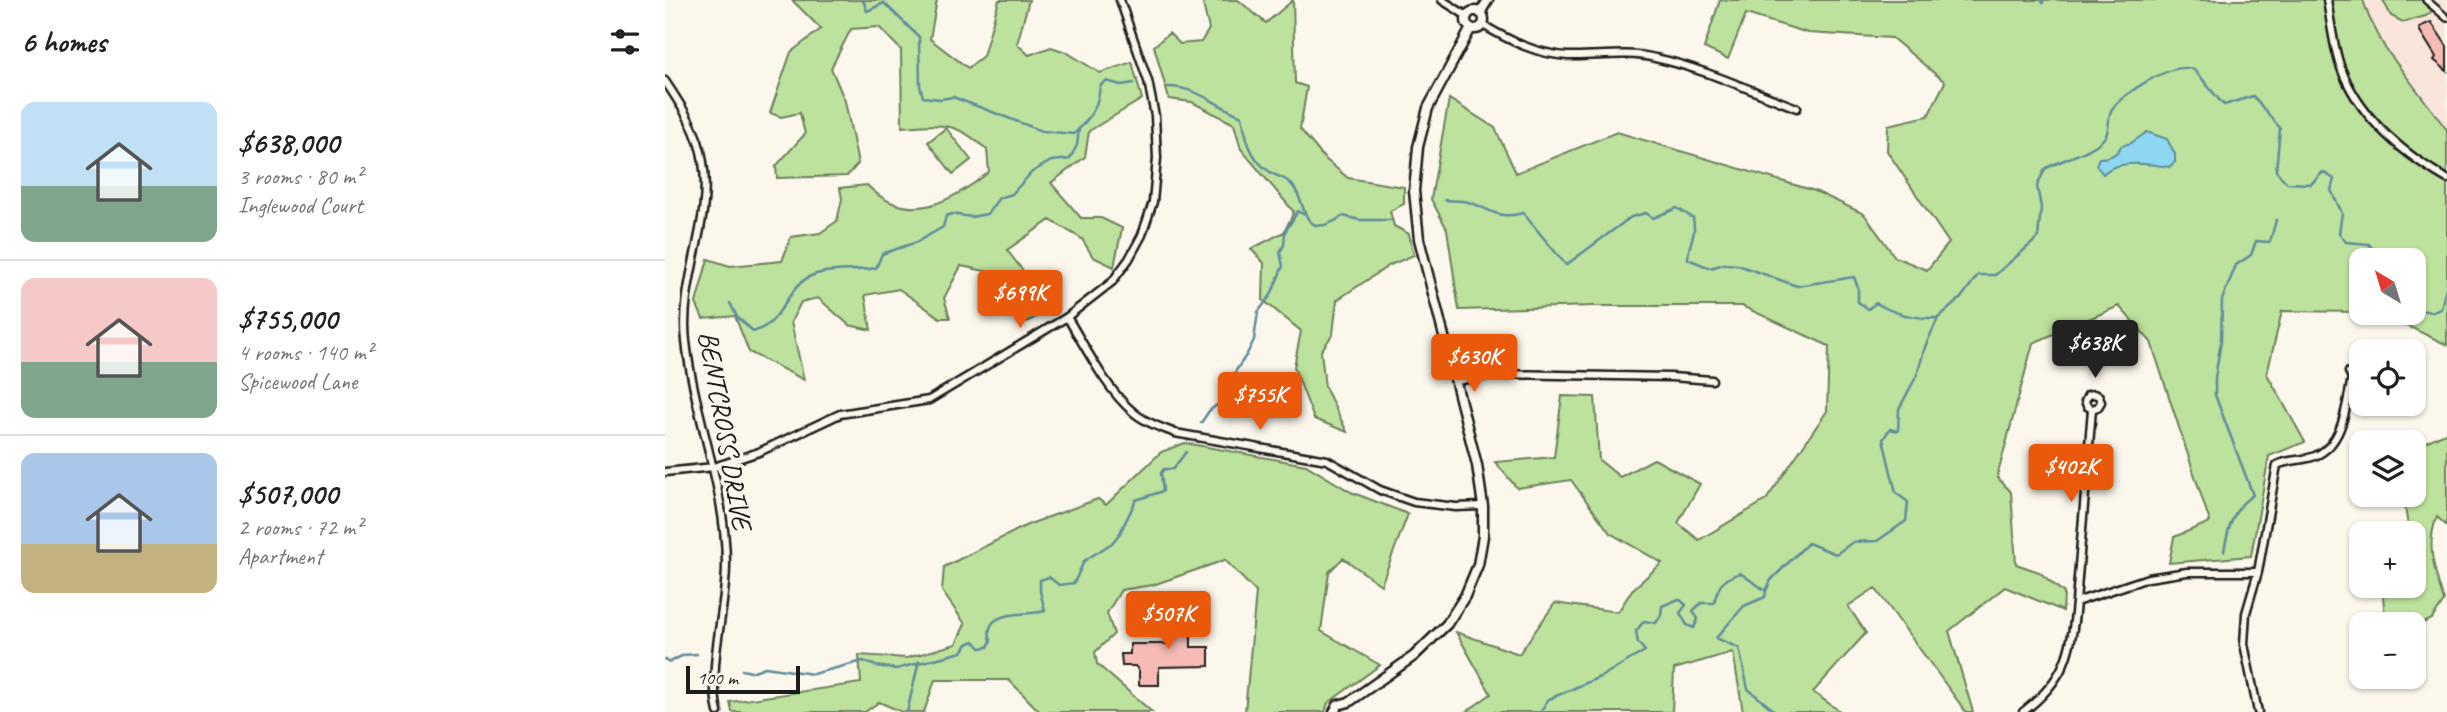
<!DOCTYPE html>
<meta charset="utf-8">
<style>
body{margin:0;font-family:Caveat,sans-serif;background:#f6f6f6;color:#202124;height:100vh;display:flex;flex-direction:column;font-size:26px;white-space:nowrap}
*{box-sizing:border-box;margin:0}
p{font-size:23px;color:#757577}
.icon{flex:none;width:38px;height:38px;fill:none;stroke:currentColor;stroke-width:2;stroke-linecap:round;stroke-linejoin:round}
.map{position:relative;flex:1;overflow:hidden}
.drawer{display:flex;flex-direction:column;background:#fff;width:665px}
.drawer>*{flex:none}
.needle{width:46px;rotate:322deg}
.fabs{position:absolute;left:1684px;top:248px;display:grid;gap:14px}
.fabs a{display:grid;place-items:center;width:77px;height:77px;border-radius:14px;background:#fff;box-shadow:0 2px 5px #0004;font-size:35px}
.scale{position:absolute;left:21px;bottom:18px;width:114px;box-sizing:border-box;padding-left:7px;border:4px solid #1c1c1c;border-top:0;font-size:19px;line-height:24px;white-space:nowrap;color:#1c1c1c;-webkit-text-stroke:5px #fbf7ec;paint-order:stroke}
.price{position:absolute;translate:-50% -60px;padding:0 16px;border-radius:7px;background:#ea580c;color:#fff;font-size:23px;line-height:46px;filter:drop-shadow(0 2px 4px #0008)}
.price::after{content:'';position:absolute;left:50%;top:42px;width:21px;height:16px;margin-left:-10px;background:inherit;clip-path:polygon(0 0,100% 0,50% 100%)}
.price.on{background:#222;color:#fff}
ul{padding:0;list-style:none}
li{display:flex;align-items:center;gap:21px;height:175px;padding:0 21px}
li+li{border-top:2px solid #e0e0e0}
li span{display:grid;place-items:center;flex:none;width:196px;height:140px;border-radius:14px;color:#555}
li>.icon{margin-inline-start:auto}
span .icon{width:84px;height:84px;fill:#fffc;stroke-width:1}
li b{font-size:30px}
h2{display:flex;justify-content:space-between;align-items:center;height:84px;padding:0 21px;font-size:30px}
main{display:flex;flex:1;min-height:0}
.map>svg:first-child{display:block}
.built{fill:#fae5dc}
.green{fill:#bde29d;stroke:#6c7f5c;stroke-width:2}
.water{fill:#8ed7f0;stroke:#608c9b;stroke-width:2}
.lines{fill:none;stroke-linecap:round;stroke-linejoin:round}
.stream{stroke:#608c9b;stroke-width:2.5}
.building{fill:#f7bbb5;stroke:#1c1c1c;stroke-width:2}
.pedestrian-casing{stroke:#1c1c1c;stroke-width:10}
.minor-casing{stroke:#1c1c1c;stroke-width:11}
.tertiary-casing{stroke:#1c1c1c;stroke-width:13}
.pedestrian{stroke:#fbf7ec;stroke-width:5}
.minor{stroke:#fbf7ec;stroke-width:6}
.tertiary{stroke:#fbf7ec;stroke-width:8}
.labels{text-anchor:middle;stroke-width:7;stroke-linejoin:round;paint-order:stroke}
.street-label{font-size:28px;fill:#1c1c1c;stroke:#fbf7ec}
</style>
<main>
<section class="drawer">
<h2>6 homes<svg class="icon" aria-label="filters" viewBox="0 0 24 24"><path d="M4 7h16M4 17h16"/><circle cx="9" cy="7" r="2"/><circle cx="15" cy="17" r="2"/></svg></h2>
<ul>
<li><span style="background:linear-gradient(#bfe0f5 60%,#7fa58c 0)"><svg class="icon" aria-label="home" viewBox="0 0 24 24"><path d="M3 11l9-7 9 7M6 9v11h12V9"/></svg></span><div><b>$638,000</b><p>3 rooms · 80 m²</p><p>Inglewood Court</p></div></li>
<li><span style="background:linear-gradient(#f6c9c9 60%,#7fa58c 0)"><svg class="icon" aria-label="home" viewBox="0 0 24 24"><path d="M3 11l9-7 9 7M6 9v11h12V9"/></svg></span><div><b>$755,000</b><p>4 rooms · 140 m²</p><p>Spicewood Lane</p></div></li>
<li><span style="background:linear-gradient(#a9c7e8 65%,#c2b280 0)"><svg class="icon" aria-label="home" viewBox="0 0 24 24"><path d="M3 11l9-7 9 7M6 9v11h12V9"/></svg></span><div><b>$507,000</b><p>2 rooms · 72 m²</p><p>Apartment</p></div></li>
</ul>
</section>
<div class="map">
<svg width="1782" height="712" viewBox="0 0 1782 712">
<rect width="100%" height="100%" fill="#fbf7ec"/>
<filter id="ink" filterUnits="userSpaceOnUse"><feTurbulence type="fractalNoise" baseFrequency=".0143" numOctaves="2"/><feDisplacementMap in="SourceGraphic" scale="14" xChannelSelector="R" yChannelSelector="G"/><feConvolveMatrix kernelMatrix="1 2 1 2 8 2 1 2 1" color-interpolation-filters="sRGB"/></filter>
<g filter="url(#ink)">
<path class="built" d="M1698 0H1782V130L1720 48 1704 17Z"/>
<path class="green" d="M127 0H272L265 39 303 68 318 56 334 0H364L352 44 364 55 386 47 401 52 435 73 467 62 477 99 424 131 420 157 386 183 416 218H436L457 228 449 267 428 257 417 239 385 220 342 250 387 309 362 322 351 300 320 271 296 266 279 298 285 318H275L234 289 200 295 206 330 184 325 153 298 136 302 126 322 139 380 84 352 70 316 38 319 31 303 43 259 65 266 117 261 126 237 155 233 172 221 177 199 175 188 202 185C243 227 286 202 324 172L322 150C291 121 277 124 237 127L236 50 214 27 186 29 166 68 180 101 193 164 182 176 112 178 111 166 140 134 135 113 116 117 105 113 126 52 156 29Z
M537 0H573L601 23 628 0 630 83 642 87 635 129 659 158 683 178 739 187V204L725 211 729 226 744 234 749 255 725 265 672 300 668 334 656 351 660 387 682 432 649 419 629 367 636 331 598 300 599 263 586 249 619 232 629 212 576 149 569 124 527 102 504 99 489 46 504 33 515 44 536 42 544 29Z
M1055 0H1698L1704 17 1720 48 1782 130V345L1747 328 1703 313H1748V261H1696V312L1617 311 1602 374 1640 442 1604 456 1586 556 1504 563 1509 537 1545 522 1486 342 1454 306 1368 343 1332 477 1346 492 1351 564 1374 572 1399 593 1398 611 1340 587 1284 631 1308 712H1301L1210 588 1183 606 1201 633 1148 692 1176 712H1078L1068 652 1009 669 1007 712H801L826 694 791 632 854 654 890 603 953 612 967 590 997 563 945 533 906 480 852 488 830 462 889 457 897 396 930 397 934 460 955 477 989 459 1035 484 1013 523 1034 540 1101 500 1162 411 1164 346 1077 306H929L794 310 782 229 766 199 784 99 830 128 851 173 952 132 1150 191 1199 214 1230 257 1262 270 1284 243 1222 151 1223 125 1263 116 1280 82 1227 38 1143 33 1081 14 1063 59 1039 48Z
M1718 0H1761L1770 8 1761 16 1738 22 1726 16Z
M281 128 306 160 288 174 263 142Z
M1782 432V526L1772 517C1760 545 1770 572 1779 601L1767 619 1748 628V625H1738L1720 616 1717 586H1748V534H1738L1743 526 1738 495H1748V448Z
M520 443 641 465 686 492 743 514 716 585 678 558 664 572 656 631 715 665 663 703 660 712H580L591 592 560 560 488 585 456 590 442 613 449 634 430 652 432 664 487 712H375L344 680H270L259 712H237L214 702 200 712H67L65 702 196 683 194 655 242 658 291 644 300 624 277 591 279 567 362 525 433 499 441 505 496 452Z"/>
<path class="water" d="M1482 132 1502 139 1510 154V162L1504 167C1485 164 1453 159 1438 174L1431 165 1434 158C1443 158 1452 155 1456 146L1466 143Z"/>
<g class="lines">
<path class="stream" d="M198 0 202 11 219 3 254 37 255 86 258 97 275 99 288 97 377 131 409 134C425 118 433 108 435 86L441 81 456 85 469 83
M1377 0 1378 3
M503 87C533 87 551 106 577 116 581 139 585 159 605 172 611 176 619 178 624 182 644 198 633 246 678 216L695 220H726
M780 200C787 201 796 200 803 202 826 209 832 220 858 213L901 265 966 217 981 213 988 218 1012 208 1028 218C1032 239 1023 241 1023 259L1045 268 1059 264 1073 265 1132 286 1189 277 1193 288V302L1203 309 1211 303C1231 315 1250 319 1273 318
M65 303 72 317 89 332C95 329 103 326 107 321 120 307 128 284 146 276 164 268 191 272 211 268L217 254 252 242 278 227 281 216 287 214 306 217 322 214 334 198 347 194 367 172 386 161 405 159 412 145 414 129
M1748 309 1767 312 1776 309 1782 283
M536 423 544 411 556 402 564 381 582 354 589 340 593 312 606 295 618 266 615 252 619 245 620 232 633 211 638 214
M1559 551C1563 529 1568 507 1588 495L1550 395V378L1556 341 1557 300 1571 265 1586 255 1591 241 1605 242 1611 220
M1101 591 1100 597 1079 606 1051 638 1074 648 1083 689 1111 712
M0 659 4 662 19 655 32 654
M77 670 86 672 100 667 148 674 198 661 211 666 231 669 297 652 302 644 309 641 315 648 323 647 326 641C315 608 363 616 380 611L375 591V580L384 577 394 585 409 583 419 561 447 543 455 533 471 500 498 491 496 473 499 469H508L521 452
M242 712 254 661
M876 712 882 700 937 676 980 651 973 643 971 631 979 621 991 623 996 615 997 606 1014 599 1021 605 1015 613 1022 625 1029 628 1033 619 1028 611 1036 603H1049C1053 585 1058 579 1075 573L1101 591 1106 580 1143 543 1171 554 1188 542 1212 541 1241 521 1243 502 1231 493 1218 439 1225 429 1233 431 1234 409 1252 375 1260 347 1273 318 1296 298 1313 275H1330L1373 238 1376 208 1372 186 1380 169C1394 160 1434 150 1441 135 1445 128 1442 117 1447 109 1458 93 1507 62 1527 69 1533 71 1551 98 1559 105L1588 96 1615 128 1611 171 1622 183 1646 184 1658 172 1669 179 1666 190 1677 213 1674 233 1681 242 1704 244 1713 257 1712 261"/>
</g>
<path class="building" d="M1766 22 1782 46V71L1769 60 1771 57 1755 31 1754 27Z
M506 606H526V647H544V666L494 667V685H474V671L470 666H457L456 654H465V644H507Z"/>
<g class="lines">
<defs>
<path id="pedestrian" d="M1761 0 1782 18"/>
<path id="minor" d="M777 0 802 16
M1662 0C1666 22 1668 47 1676 68 1694 117 1739 154 1782 179
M818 25C845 41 871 54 903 56 932 57 961 51 990 58 1038 68 1086 91 1132 108
M0 81C16 105 34 132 38 162 48 222 14 280 21 341 29 416 61 487 61 564 61 614 42 663 53 712
M402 317C420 346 441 389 467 411 479 422 495 427 510 433L662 460 715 490 749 502 791 507 818 506
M791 381 831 374 1006 377 1047 380
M0 472 49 467 94 452 175 414 264 400 402 317 447 282 464 259 477 235 488 202 492 158 490 116 483 81 455 0
M1411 602 1427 409 1433 407 1436 402 1434 396 1429 394 1423 395 1420 401 1422 406 1427 409
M1358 712C1400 680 1407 652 1411 602L1483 578 1522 572H1593
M1593 712 1579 644 1581 613 1593 572 1612 465C1624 459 1638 461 1650 456 1679 444 1681 405 1687 378L1684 372"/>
<path id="tertiary" d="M801 20a9 9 0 1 1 18 0a9 9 0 1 1-18 0Z
M815 13 823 0
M669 712 673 705 684 702 749 656 782 624 800 596 813 565 818 536V506L812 465 754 239 749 191 753 147 763 108 806 28"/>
</defs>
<use href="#pedestrian" class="pedestrian-casing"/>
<use href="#minor" class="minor-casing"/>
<use href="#tertiary" class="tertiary-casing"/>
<use href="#pedestrian" class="pedestrian"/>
<use href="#minor" class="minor"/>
<use href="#tertiary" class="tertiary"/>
</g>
</g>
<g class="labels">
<g class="street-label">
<text transform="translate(61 430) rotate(80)" y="10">BENTCROSS DRIVE</text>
</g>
</g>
</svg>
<div class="fabs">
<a><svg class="needle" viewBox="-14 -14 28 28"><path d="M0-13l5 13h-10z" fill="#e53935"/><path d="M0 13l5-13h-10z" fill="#757577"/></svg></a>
<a><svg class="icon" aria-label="locate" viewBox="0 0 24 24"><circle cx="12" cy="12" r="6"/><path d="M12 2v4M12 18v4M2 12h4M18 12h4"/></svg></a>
<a><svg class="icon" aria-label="layers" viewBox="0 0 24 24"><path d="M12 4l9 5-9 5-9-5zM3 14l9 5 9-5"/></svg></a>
<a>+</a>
<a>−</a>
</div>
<div class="scale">100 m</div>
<b class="price" style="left:355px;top:330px">$699K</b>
<b class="price on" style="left:1430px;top:380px">$638K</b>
<b class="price" style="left:809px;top:394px">$630K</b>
<b class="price" style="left:595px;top:432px">$755K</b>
<b class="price" style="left:1406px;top:504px">$402K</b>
<b class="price" style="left:503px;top:651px">$507K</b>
</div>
</main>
